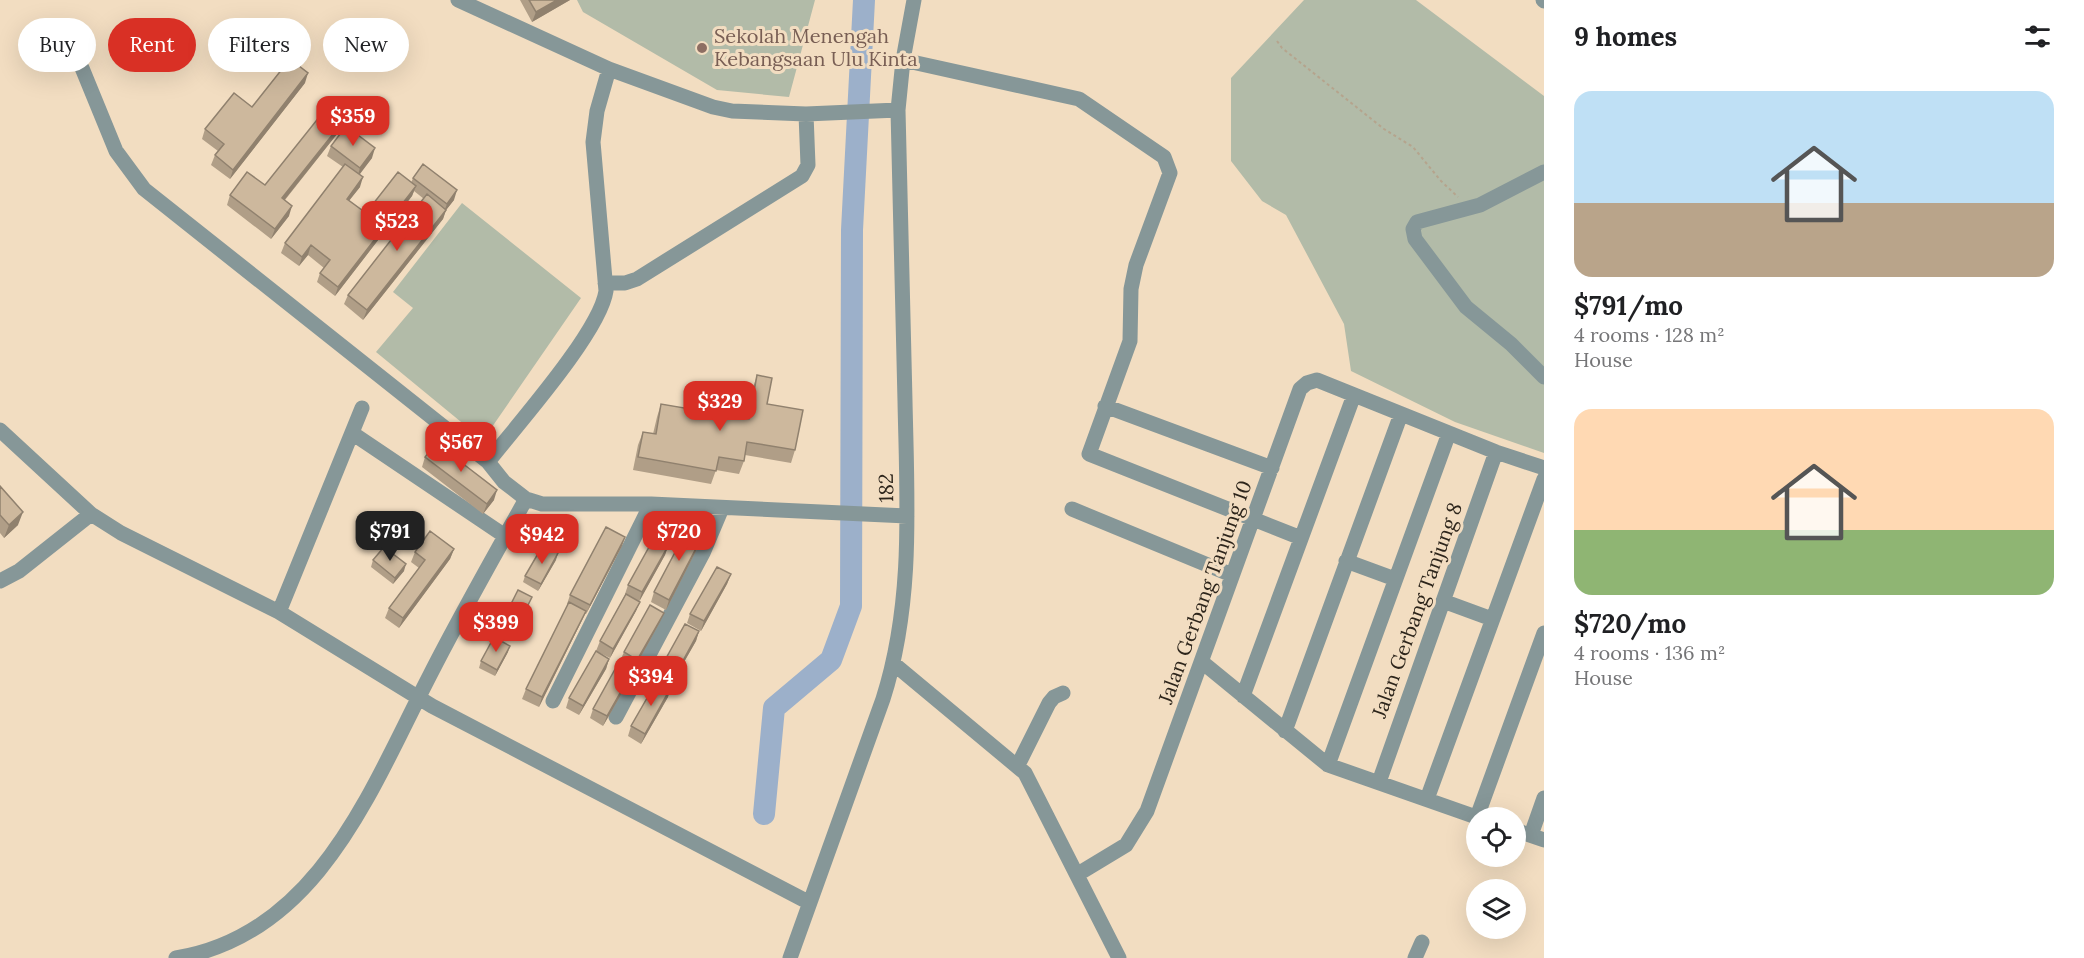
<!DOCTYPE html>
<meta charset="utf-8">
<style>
body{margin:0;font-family:Lora,serif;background:#f6f6f6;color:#202124;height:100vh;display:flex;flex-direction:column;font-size:22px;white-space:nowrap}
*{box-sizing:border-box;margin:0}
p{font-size:20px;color:#757577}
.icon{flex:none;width:33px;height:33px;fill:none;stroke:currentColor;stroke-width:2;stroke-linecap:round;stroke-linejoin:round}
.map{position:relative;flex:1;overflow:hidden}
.panel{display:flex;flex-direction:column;background:#fff;width:540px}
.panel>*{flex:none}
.top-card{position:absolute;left:18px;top:18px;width:570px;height:54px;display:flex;gap:12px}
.controls{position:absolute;left:1466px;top:807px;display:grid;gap:12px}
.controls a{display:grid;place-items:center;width:60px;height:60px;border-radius:50%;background:#fff;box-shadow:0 6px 24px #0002;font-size:30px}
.price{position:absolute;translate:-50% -51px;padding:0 14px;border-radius:12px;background:#d93025;color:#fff;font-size:20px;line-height:39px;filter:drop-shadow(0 2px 3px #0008)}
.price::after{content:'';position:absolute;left:50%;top:36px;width:18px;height:14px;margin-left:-9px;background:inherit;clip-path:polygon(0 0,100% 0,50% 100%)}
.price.active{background:#222;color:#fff}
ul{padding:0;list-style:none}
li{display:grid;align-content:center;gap:12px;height:318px;padding:0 30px}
li span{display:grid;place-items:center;height:186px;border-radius:18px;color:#555}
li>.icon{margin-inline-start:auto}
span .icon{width:108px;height:108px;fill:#fffc;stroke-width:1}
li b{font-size:26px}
h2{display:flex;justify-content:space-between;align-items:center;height:72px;padding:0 30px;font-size:26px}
.tag{padding:0 21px;border-radius:27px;background:#fff;box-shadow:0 6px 24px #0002;font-size:21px;line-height:54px}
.tag.active{background:#d93025;color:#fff}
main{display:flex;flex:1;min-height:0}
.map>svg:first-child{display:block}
.green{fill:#b2bba8}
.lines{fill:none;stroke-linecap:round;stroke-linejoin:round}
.river{stroke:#9cb0ca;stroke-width:22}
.path{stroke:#b5a48d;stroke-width:2;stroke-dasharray:3 3;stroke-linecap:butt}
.minor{stroke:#869798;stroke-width:15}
.wall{fill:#b09e87}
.shaded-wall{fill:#90816e}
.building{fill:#cdb89d;stroke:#90816e;stroke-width:1.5}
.education-dot{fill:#8d6e63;stroke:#f2ddc1;stroke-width:2}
.labels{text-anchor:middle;stroke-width:6;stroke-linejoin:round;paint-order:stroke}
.education-label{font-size:20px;fill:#785e54;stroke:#f2ddc1;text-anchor:start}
.street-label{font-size:20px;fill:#2d251b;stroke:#f2ddc1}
</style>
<main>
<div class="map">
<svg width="1544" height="958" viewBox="0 0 1544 958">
<rect width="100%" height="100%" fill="#f2ddc1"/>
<path class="green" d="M577 0H815L789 97 717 90 583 12Z
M1304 0H1416L1544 96V453L1455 422 1351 371 1344 324 1286 215 1262 201 1231 161V78Z
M462 203 581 298 483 440 376 352 413 308 393 292Z"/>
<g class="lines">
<path class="river" d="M764 814 774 708 831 660 851 606 852 230 864 0"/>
<path class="path" d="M1277 41 1282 48 1384 129 1413 147 1441 181 1458 197"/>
<path class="minor" d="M458 0 609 69 713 107 732 111 806 114 898 110
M1543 0 1544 1
M903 60 1079 99 1164 157 1170 173 1136 265 1131 289 1130 341 1089 454 1301 538
M82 68 116 151 144 189 488 462 504 482 526 499 542 504H651L907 516
M1544 172 1480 205 1417 222 1413 229 1415 239 1466 307 1511 344 1544 377
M605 283H625L637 279 802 176 808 165 806 114
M1105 406 1272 468
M0 430 91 514 121 533 279 612 432 706 808 902
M352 433 505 536
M488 462C517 425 600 332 606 291L593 142 597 111 609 69
M1072 509 1232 575
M1346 561 1395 579
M0 581 19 571 91 514
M1443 601 1492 619
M279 612 362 408
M1202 662 1328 765 1479 818
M894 664 1025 773 1119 958
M1243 696 1354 395
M553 701 651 504
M616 717 703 553 722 508
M1285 731 1401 414
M1018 765 1049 703 1054 697 1063 693
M1328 765 1449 433
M1379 782 1496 452
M1427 799 1544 479
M1477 817 1544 633
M1515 830 1544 840
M1531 835 1544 798
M1078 874 1126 845 1147 811 1300 389 1307 383 1317 380 1496 452 1544 468
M176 958C318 935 371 789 430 675 460 616 493 558 526 499
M790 958 883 699C914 602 907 501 905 401 902 304 900 207 898 110L903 60 914 0
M1415 958 1422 942"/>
</g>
<path class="wall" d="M520 0H570L532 22Z
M305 83 230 179 211 165 215 155 218 151 202 139 205 129Z
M341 129 285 200 289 216 271 239 227 205 230 195 265 185Z
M331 146 372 158 359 174 360 187 349 201 366 213 411 183 413 178 454 200 446 210 443 219 363 320 344 304 348 295 424 199 414 191 412 196 335 296 317 282 320 273 324 268 308 255 299 266 281 253 285 243 343 167 327 156Z
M757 375 767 404 795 450 791 463 745 455 744 461 739 474 716 470 711 484 633 470 638 445 643 432 653 434 657 417 661 404 747 419 753 388Z
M425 457 494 500 483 514 422 467Z
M0 486 18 525 4 538 0 533Z
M701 541 666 610 651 602 654 592Z
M622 546 586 614H585L582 620 539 707 522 699 526 689 568 605 567 604 570 595Z
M668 546 665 555 639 601 636 611 610 658 596 651 600 641 625 595V594L628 585Z
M454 549 450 559 399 628 385 618 389 608 419 568 411 562 415 552Z
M373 560 404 571 393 584 371 567Z
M556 560 538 591 523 582 525 576Z
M731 574 727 584 701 631 687 623 690 614Z
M532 597 521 620 508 613 510 606Z
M660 622 634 669 620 661 624 652Z
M699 631 696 641 670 687 668 697 641 744 628 736 631 726 657 681 656 680 659 671Z
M508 652 495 676 479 668 481 661Z
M609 659 606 669 579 715 566 708 569 698Z
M633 670 630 679 603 726 590 718 593 709Z"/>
<path class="shaded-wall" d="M557 0H570L532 22 536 12Z
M308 73 305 83 230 179 233 170Z
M345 119 341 129 278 208 282 198Z
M375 148 372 158 357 178 360 168Z
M363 177 360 187 343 208 347 199Z
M416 186 412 196 335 296 338 287Z
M457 190 454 200 443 214 447 204Z
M292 206 289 216 271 239 275 229Z
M446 210 443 219 363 320 367 310Z
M311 245 308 255 299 266 302 257Z
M497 490 494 500 483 514 487 504Z
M23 512 18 525 4 538 9 525Z
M705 531 701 541 666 610 669 600Z
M625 537 622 546 586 614 590 605Z
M668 546 665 555 639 602 642 592Z
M454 549 450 559 399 628 403 618Z
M558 553 556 560 538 591 541 584Z
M406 564 404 571 393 584 395 578Z
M731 574 727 584 701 631 704 621Z
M640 602 636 611 610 658 613 649Z
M586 611 582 620 539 707 542 697Z
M664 613 660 622 634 669 637 660Z
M699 631 696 641 669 688 673 679Z
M510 646 508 652 495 676 497 670Z
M609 659 606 669 579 715 583 706Z
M633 670 630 679 603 726 607 716Z
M671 687 668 697 641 744 645 734Z"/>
<path class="building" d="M529 0H557L536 12Z
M290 59 308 73 233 170 215 155 224 144 205 129 234 93 252 107Z
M328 106 345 119 282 198 292 206 275 229 230 195 247 172 265 185Z
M346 126 375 148 360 168 331 146Z
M345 164 363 177 347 199 366 213 398 172 416 186 338 287 320 273 330 260 311 245 302 257 285 243Z
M423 164 457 190 447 204 413 178Z
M427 194 446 210 367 310 348 295Z
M757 375 772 378 767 404 803 410 795 450 747 442 744 461 719 457 716 471 638 457 643 432 656 434 661 404 749 419Z
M436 443 497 490 487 504 425 457Z
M0 486 23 512 9 525 0 515Z
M690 524 705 531 669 600 654 592Z
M606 527 625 537 590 605 570 595Z
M430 531 454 549 403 618 389 608 425 560 415 552Z
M654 538 668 546 642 592 628 585Z
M543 545 558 553 541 584 525 576Z
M384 547 406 564 395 578 373 560Z
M717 567 731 574 704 621 690 614Z
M518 590 532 597 524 613 510 606Z
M626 594 640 602 613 649 600 641Z
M569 602 586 611 542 697 526 689Z
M650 605 664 613 637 660 624 652Z
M685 624 699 631 673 679 659 671Z
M494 637 510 646 497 670 481 661Z
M596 651 609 659 583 706 569 698Z
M619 662 633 670 607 716 593 709Z
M658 679 671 687 645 734 631 726Z"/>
<circle class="education-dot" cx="702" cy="48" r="6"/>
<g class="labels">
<g class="education-label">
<text x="714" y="43">Sekolah Menengah<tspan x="714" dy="23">Kebangsaan Ulu Kinta</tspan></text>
</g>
<g class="street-label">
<text transform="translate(886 488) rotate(-91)" y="7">182</text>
<text transform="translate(1205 592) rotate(-70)" y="7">Jalan Gerbang Tanjung 10</text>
<text transform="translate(1417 610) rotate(-70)" y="7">Jalan Gerbang Tanjung 8</text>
</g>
</g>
</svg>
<div class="controls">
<a><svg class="icon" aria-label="locate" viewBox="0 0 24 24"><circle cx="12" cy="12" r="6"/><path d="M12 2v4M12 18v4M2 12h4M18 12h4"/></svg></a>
<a><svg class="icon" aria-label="layers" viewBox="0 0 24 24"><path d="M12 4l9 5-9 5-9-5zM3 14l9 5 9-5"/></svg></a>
</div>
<b class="price" style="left:353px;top:147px">$359</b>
<b class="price" style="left:397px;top:252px">$523</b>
<b class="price" style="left:720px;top:432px">$329</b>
<b class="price" style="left:461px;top:473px">$567</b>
<b class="price active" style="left:390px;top:562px">$791</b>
<b class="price" style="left:679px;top:562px">$720</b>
<b class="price" style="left:542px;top:565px">$942</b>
<b class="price" style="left:496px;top:653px">$399</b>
<b class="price" style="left:651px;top:707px">$394</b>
<div class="top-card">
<a class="tag">Buy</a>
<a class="tag active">Rent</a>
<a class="tag">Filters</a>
<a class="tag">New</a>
</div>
</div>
<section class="panel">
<h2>9 homes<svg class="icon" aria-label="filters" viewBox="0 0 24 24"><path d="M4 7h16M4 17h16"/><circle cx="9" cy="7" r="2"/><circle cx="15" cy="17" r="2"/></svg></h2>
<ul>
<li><span style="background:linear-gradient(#bfe0f5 60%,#b9a48a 0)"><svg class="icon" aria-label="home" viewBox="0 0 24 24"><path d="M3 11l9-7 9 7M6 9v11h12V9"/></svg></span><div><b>$791/mo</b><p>4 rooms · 128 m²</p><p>House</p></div></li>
<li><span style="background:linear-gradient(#ffd9b3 65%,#8fb573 0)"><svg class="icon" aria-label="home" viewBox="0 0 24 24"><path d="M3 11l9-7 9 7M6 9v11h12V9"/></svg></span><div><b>$720/mo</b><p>4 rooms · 136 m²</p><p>House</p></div></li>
</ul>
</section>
</main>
